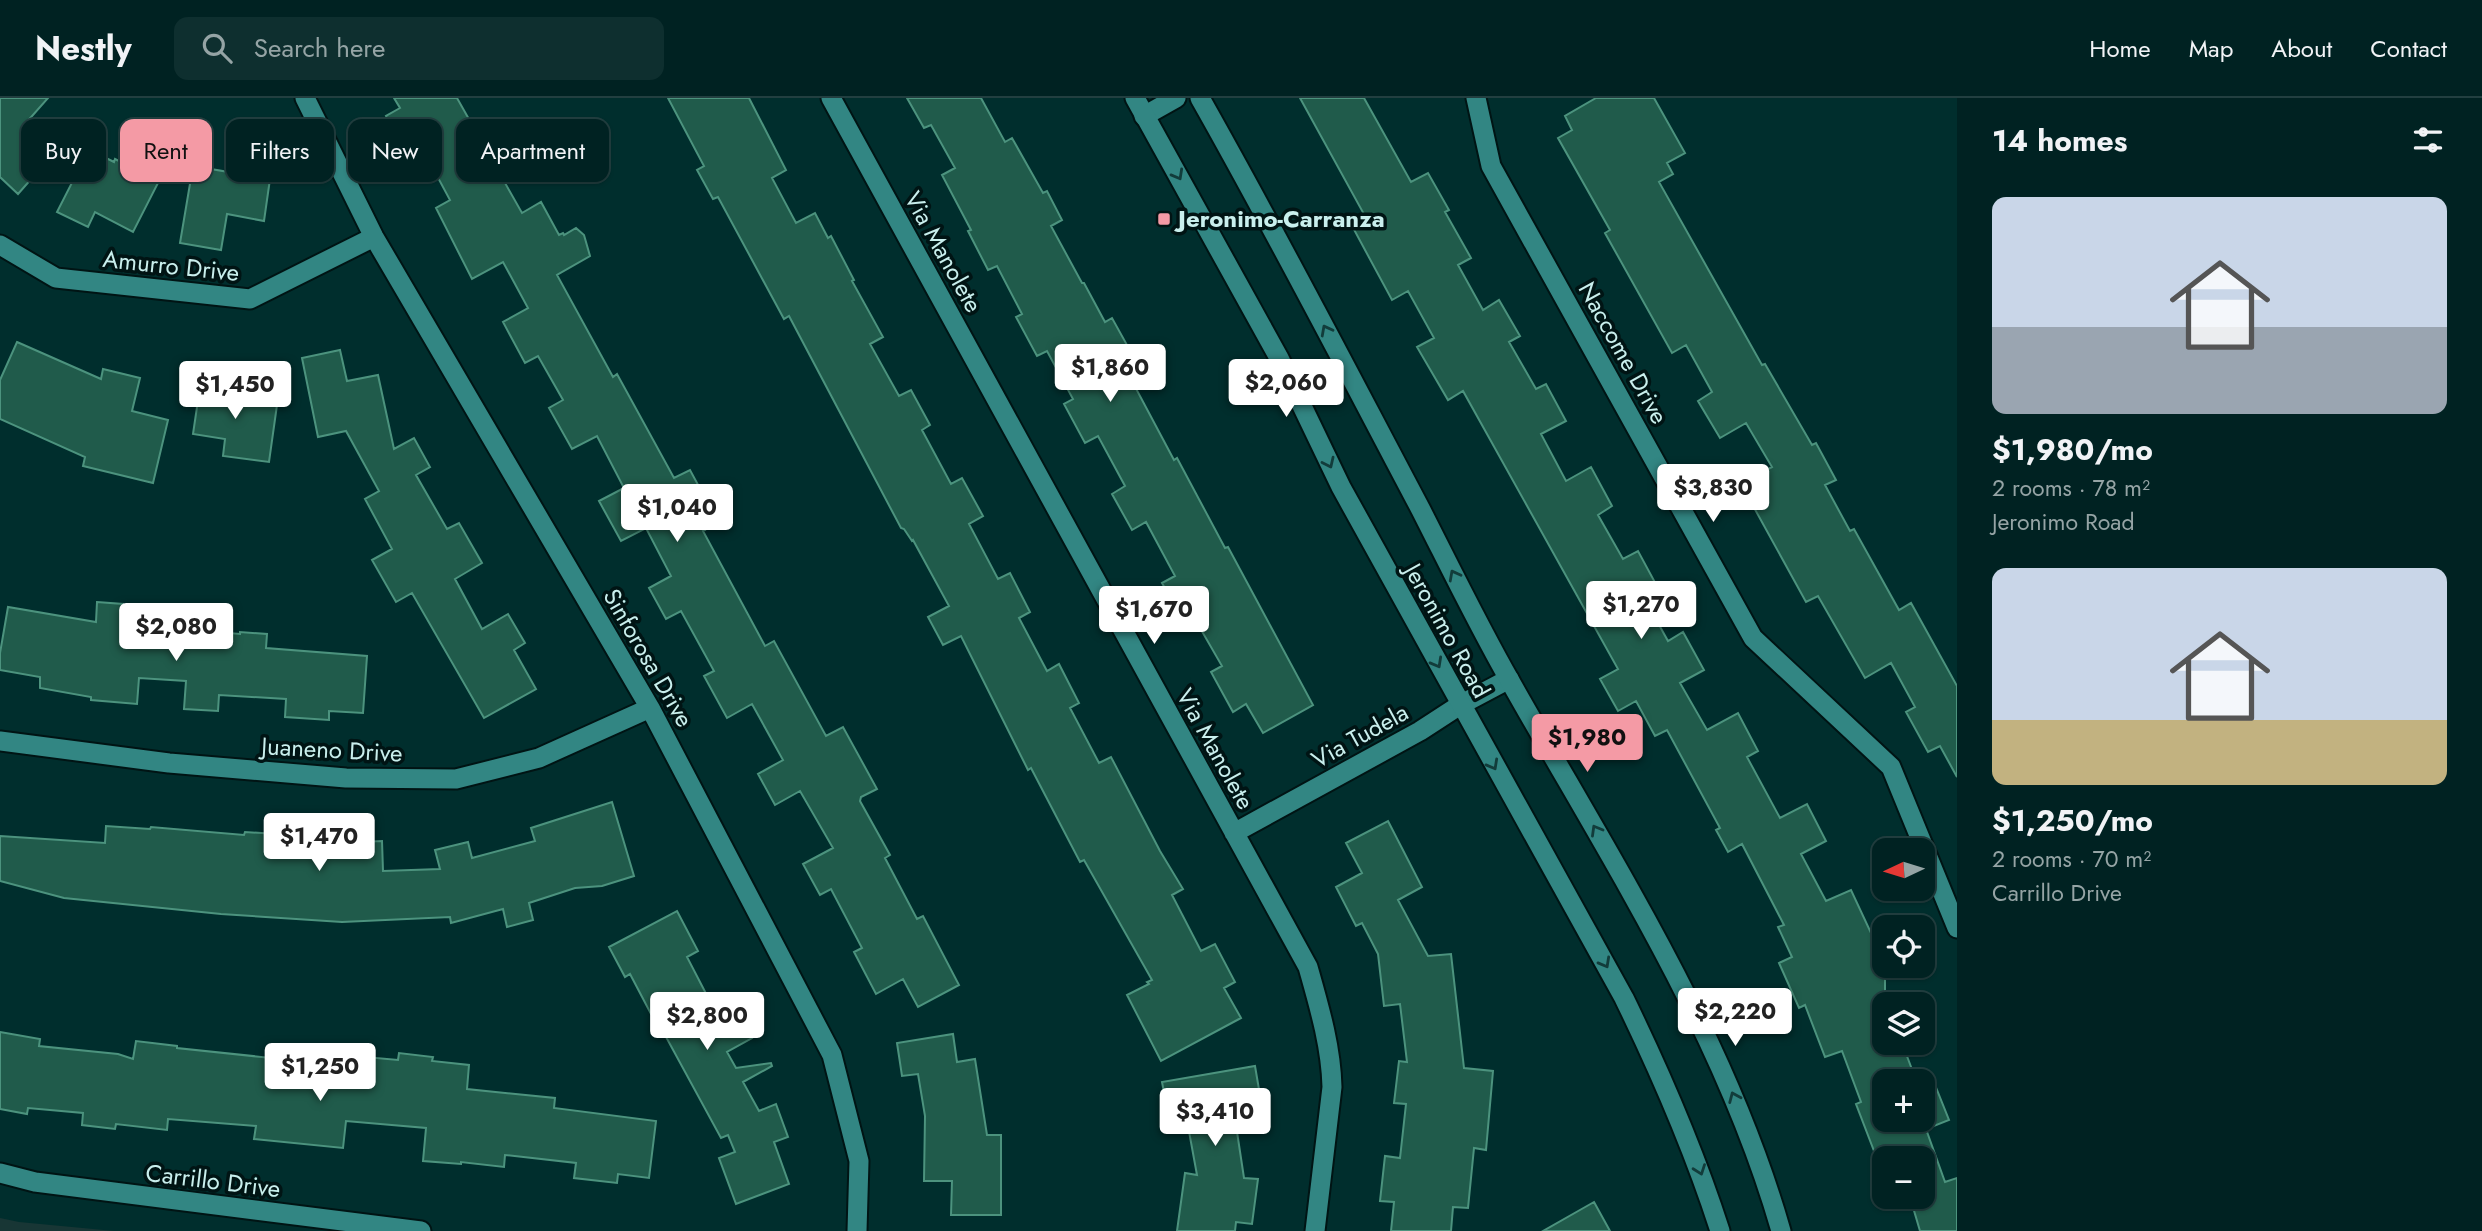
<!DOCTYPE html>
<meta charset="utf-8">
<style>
body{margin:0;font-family:Jost,sans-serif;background:#0e2f2f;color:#f1f3f6;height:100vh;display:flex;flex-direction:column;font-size:26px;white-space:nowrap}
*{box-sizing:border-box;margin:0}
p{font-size:23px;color:#95a4a5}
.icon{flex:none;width:38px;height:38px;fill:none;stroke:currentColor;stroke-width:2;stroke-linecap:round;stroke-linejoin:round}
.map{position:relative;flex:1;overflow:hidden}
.details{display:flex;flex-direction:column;background:#022;width:525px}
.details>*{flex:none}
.banner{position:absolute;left:21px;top:21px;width:665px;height:63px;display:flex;gap:14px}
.needle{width:46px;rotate:266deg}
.controls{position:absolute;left:1872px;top:740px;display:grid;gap:14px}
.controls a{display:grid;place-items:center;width:63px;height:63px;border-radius:14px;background:#022;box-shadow:0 2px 5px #0004,0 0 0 2px #223f40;font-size:35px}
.price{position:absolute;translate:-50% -60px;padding:0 16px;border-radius:7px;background:#fff;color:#222;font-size:23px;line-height:46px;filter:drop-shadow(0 2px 4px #0008)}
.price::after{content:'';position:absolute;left:50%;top:42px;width:21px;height:16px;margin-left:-10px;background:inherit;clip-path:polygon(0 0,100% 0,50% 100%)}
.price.current{background:#f49aa5;color:#111}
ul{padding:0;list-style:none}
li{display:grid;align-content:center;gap:14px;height:371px;padding:0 35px}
li span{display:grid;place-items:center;height:217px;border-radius:14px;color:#555}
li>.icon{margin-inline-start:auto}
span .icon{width:126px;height:126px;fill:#fffc;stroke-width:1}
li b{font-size:30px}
h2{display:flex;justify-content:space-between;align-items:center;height:84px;padding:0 35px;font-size:30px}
.pill{padding:0 24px;border-radius:14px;background:#022;box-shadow:0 2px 5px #0004,0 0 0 2px #223f40;font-size:24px;line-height:63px}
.pill.current{background:#f49aa5;color:#111}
header{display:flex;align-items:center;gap:42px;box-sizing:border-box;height:98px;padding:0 35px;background:#022;border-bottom:2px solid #223f40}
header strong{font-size:33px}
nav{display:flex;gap:38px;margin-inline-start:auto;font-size:24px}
.search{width:490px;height:63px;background:#0e2f2f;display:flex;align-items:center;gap:18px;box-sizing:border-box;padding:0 24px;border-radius:14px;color:#95a4a5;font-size:26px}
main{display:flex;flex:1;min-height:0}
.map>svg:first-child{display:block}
.built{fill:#183635}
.building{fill:#205b4b;stroke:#4c937e;stroke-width:2;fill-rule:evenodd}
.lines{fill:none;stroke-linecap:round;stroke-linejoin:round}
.minor-casing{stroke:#001414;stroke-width:23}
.secondary-casing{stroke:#001414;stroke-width:23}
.minor{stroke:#328683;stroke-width:19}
.secondary{stroke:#328683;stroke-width:19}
.oneway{stroke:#123c3b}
.poi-dot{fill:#f49aa5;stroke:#001414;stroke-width:2.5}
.labels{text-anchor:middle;stroke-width:7;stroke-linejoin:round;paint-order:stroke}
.poi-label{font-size:24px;font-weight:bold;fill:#c9efed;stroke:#001414;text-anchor:start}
.street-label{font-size:24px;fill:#c9efed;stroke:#001414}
</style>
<header>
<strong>Nestly</strong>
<div class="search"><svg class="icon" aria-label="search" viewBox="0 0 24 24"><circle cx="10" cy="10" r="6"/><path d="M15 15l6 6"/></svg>Search here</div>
<nav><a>Home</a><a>Map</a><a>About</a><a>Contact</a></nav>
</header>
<main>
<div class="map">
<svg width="1957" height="1133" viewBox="0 0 1957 1133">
<rect width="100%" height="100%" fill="#002e2d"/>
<path class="built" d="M0 1120 19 1124 114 1133H0Z"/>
<path class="building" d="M0 0H48L25 26 55 54 18 96 0 79Z
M394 0H457L522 115 541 104 559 137 563 135 564 137 576 130 584 137 590 158 557 177 613 279 617 276 674 380 690 372 703 396 690 403 705 432 703 433 765 548 774 543 826 638 843 629 877 691 861 699 860 703 890 757 885 760 917 821 923 818 959 887 918 909 903 881 876 896 854 854 862 850 831 791 820 797 803 766 833 750 800 693 775 707 758 676 783 662 752 606 727 620 704 578 714 573 681 513 666 521 649 490 671 478 646 430 621 443 599 403 624 390 597 338 572 351 549 310 563 302 538 258 525 265 503 224 528 210 503 164 472 181 436 110 450 102 421 48 407 56 386 18 400 10Z
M668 0H749L786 72 772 80 796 125 815 115 828 140 831 138 854 182 852 183 883 239 870 246 899 298 911 292 930 327 922 332 951 386 962 380 983 418 969 426 998 481 1010 475 1030 514 1019 520 1047 573 1059 566 1079 605 1070 610 1099 665 1111 659 1160 753 1183 791 1172 797 1201 853 1215 846 1235 884 1224 890 1241 920 1161 963 1127 897 1149 886 1147 884 1152 882 1084 762 1080 764 1031 670 1028 672 961 538 943 547 928 519 949 508 913 442 912 443 904 431 901 430 789 218 784 221 718 99 713 101 697 72 704 68Z
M907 0H981L1005 44 1012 40 1043 95 1047 93 1062 122 1051 128 1082 185H1084L1105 224 1112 220 1127 247 1116 253 1174 362 1177 360 1225 450 1228 449 1313 607 1263 635 1246 606 1233 614 1211 574 1222 568 1192 516 1182 521 1162 485 1175 478 1146 424 1132 432 1112 396 1125 388 1098 338 1085 345 1064 306 1073 301 1047 253 1037 258 1016 219 1022 216 997 168 988 172 968 133 971 132 942 77 955 70 931 27 924 30Z
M1300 0H1364L1411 84 1428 75 1449 112 1445 114 1471 160 1458 167 1483 212 1499 202 1520 238 1509 244 1536 291 1546 286 1566 323 1541 336 1566 383 1591 369 1612 408 1598 417 1623 461 1638 453 1658 490 1643 498 1668 543 1683 534 1704 572 1680 585 1707 632 1738 615 1758 653 1747 659 1780 720 1807 706 1826 743 1801 756 1826 803 1851 792 1885 865V945H1902L1916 982 1931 977 1949 1022 1926 1031 1945 1084 1957 1080V1133H1920L1910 1099H1923V1060H1885L1884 1079 1856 1006 1861 1004 1842 953 1825 959 1805 907 1799 910 1779 865 1792 859 1778 829 1784 827 1742 746 1728 754 1716 732 1720 730 1667 632 1655 638 1636 603 1618 613 1600 581 1618 571 1463 293 1448 302 1417 249 1434 240 1408 193 1392 202 1351 126 1365 118ZM1885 984H1923V1022H1885Z
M1596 0H1654L1685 55 1667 65 1673 76 1659 84 1762 267 1765 266 1812 347 1816 345 1836 382 1825 387 1850 433 1854 431 1899 512 1911 505 1957 588V679L1940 648 1928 654 1906 614 1915 609 1891 565 1865 580 1818 498 1806 504 1741 386 1772 369 1746 325 1720 340 1698 303 1712 294 1686 247 1672 255 1605 135 1610 132 1558 40 1572 32 1565 18Z
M92 53 114 64 115 61 159 83 133 134 95 114 88 129 57 114 82 65 85 66Z
M193 68 270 81 264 123 227 116 221 152 180 145Z
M17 244 101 281 103 271 140 280 132 313 168 322 153 385 83 368 85 359 0 321V282Z
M340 252 347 283 378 277 394 351 414 340 430 369 416 377 447 431 459 425 482 465 455 481 482 531 508 516 525 545 514 552 536 591 484 620 412 495 396 504 372 462 392 451 365 401 379 393 346 333 318 339 302 260Z
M201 282 248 288 246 302 277 307 269 364 223 358 225 341 193 336Z
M97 504 123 506 122 526 240 536V534L267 536 266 550 367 558 363 615 329 613V622L285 619 286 601 219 597 218 613 184 611 186 583 139 580 137 606 91 602V599L40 590V579L0 572V555L8 509 96 524Z
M612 704 634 778 602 788 575 790 529 805 533 822 507 829 503 811 451 825 450 819 342 824 221 816 64 800 0 783V738L105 745 106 728 150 731 151 729 244 737 245 734 276 736V746L339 750V745L382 743 383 773 440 771 435 752 468 744 472 760 535 743 531 730Z
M1388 723 1422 789 1398 802 1428 858 1451 856 1464 970 1493 973 1486 1052 1474 1050 1468 1110 1453 1109 1451 1133H1391L1394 1104 1380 1103 1385 1058 1400 1060 1406 1006 1394 1005 1399 963 1407 964 1400 906 1384 908 1378 856 1362 825 1356 828 1336 789 1362 775 1346 745Z
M677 813 698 853 687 859 714 911 731 901 752 940 727 954 736 970 771 965 772 968 743 984 759 1013 776 1006 788 1039 774 1044 789 1086 736 1106 719 1060 735 1054 728 1037 721 1040 653 915 651 916 630 876 625 879 609 849Z
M0 934 40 941 39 948 118 956 133 961 136 943 177 948V950L309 964 310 954 398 962 399 955 433 959 432 963 469 967 467 991 555 1000 554 1010 656 1023 649 1080 618 1076 617 1085 574 1080 576 1065 505 1057 504 1069 461 1064V1066L423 1063 426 1030 346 1023 343 1050 254 1041 256 1028 168 1021 167 1032 116 1026 115 1031 82 1027 83 1015 28 1010 27 1016 0 1011Z
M953 936 957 964 975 961 987 1037H1001V1117H951L952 1083H924L925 1018 918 976 902 978 897 945Z
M1255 968 1262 1009 1234 1014 1244 1080 1258 1081 1252 1126 1236 1124 1235 1133H1177L1185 1075 1197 1077 1186 1017 1169 1020 1162 984Z
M1594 1104 1610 1133H1543Z"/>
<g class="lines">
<defs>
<path id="minor" d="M305 0 374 139 650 610 832 957 859 1063 857 1133
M831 0 1308 869C1319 908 1331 948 1332 989L1315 1133
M1476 0 1491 68 1753 540 1891 669 1957 830
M1144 18 1176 0
M0 147 56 180 250 201 374 139
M0 643 169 665 346 680 456 681 539 660 650 610
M1234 735 1420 633 1460 607 1509 581
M0 1075 35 1084 421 1133"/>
<path id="secondary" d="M1135 0 1279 260 1341 389 1624 900C1661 976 1694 1052 1720 1133
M1200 0C1277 136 1348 274 1421 412 1450 469 1478 527 1510 583 1610 761 1724 934 1781 1133"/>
</defs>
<use href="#minor" class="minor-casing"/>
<use href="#secondary" class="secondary-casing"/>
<use href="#minor" class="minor"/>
<use href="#secondary" class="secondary"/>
</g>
<defs><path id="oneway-chevron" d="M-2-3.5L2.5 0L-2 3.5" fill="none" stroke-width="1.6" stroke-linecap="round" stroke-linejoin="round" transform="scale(1.75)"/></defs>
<g class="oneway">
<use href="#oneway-chevron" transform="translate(1178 77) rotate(61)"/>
<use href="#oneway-chevron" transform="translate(1326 232) rotate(-118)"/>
<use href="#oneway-chevron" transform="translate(1329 365) rotate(65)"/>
<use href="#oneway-chevron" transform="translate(1454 477) rotate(-118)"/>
<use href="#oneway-chevron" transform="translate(1437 565) rotate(61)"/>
<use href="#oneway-chevron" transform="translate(1493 667) rotate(61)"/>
<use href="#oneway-chevron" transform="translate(1596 732) rotate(-120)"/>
<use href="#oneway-chevron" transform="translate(1605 865) rotate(61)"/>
<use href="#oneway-chevron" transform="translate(1734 999) rotate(-113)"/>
<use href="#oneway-chevron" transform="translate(1700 1072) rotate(70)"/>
</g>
<rect class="poi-dot" x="1157" y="114" width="14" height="14" rx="3.5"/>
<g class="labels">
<g class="poi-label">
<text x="1178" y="129">Jeronimo-Carranza</text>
</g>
<g class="street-label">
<text transform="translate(943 154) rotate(61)" y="8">Via Manolete</text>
<text transform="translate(171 168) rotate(6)" y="8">Amurro Drive</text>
<text transform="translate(1623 255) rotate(61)" y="8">Naccome Drive</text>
<text transform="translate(1447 533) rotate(61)" y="8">Jeronimo Road</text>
<text transform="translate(648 560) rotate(60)" y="8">Sinforosa Drive</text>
<text transform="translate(1360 638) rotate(-29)" y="8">Via Tudela</text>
<text transform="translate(1215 651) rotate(61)" y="8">Via Manolete</text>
<text transform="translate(332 652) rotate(3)" y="8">Juaneno Drive</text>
<text transform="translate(213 1083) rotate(7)" y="8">Carrillo Drive</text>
</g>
</g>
</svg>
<div class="controls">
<a><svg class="needle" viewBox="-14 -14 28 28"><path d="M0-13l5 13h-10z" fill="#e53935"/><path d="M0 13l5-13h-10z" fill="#95a4a5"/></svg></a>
<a><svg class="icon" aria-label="locate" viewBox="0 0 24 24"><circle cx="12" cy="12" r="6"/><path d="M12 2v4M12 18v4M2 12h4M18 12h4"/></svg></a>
<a><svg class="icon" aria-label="layers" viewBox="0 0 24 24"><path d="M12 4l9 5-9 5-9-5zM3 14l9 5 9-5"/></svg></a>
<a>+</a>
<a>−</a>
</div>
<b class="price" style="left:1110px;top:306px">$1,860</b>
<b class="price" style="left:1286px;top:321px">$2,060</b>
<b class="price" style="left:235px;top:323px">$1,450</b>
<b class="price" style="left:1713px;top:426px">$3,830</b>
<b class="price" style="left:677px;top:446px">$1,040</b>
<b class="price" style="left:1641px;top:543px">$1,270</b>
<b class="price" style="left:1154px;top:548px">$1,670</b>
<b class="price" style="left:176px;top:565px">$2,080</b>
<b class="price current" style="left:1587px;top:676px">$1,980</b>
<b class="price" style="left:319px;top:775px">$1,470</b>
<b class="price" style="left:1735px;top:950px">$2,220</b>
<b class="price" style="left:707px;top:954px">$2,800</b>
<b class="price" style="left:320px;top:1005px">$1,250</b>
<b class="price" style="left:1215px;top:1050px">$3,410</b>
<div class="banner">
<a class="pill">Buy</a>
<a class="pill current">Rent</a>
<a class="pill">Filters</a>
<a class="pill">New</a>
<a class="pill">Apartment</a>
</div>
</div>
<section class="details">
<h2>14 homes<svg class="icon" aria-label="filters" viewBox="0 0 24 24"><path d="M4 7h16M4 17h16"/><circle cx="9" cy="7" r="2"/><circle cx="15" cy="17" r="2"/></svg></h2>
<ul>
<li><span style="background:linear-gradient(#c9d6e8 60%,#9aa5b1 0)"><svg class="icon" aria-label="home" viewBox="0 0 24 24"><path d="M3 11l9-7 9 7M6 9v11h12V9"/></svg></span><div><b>$1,980/mo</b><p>2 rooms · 78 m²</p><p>Jeronimo Road</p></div></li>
<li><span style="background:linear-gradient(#c9d6e8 70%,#c2b280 0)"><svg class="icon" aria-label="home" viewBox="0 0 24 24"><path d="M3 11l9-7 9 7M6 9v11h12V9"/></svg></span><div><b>$1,250/mo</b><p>2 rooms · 70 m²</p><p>Carrillo Drive</p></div></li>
</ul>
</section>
</main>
